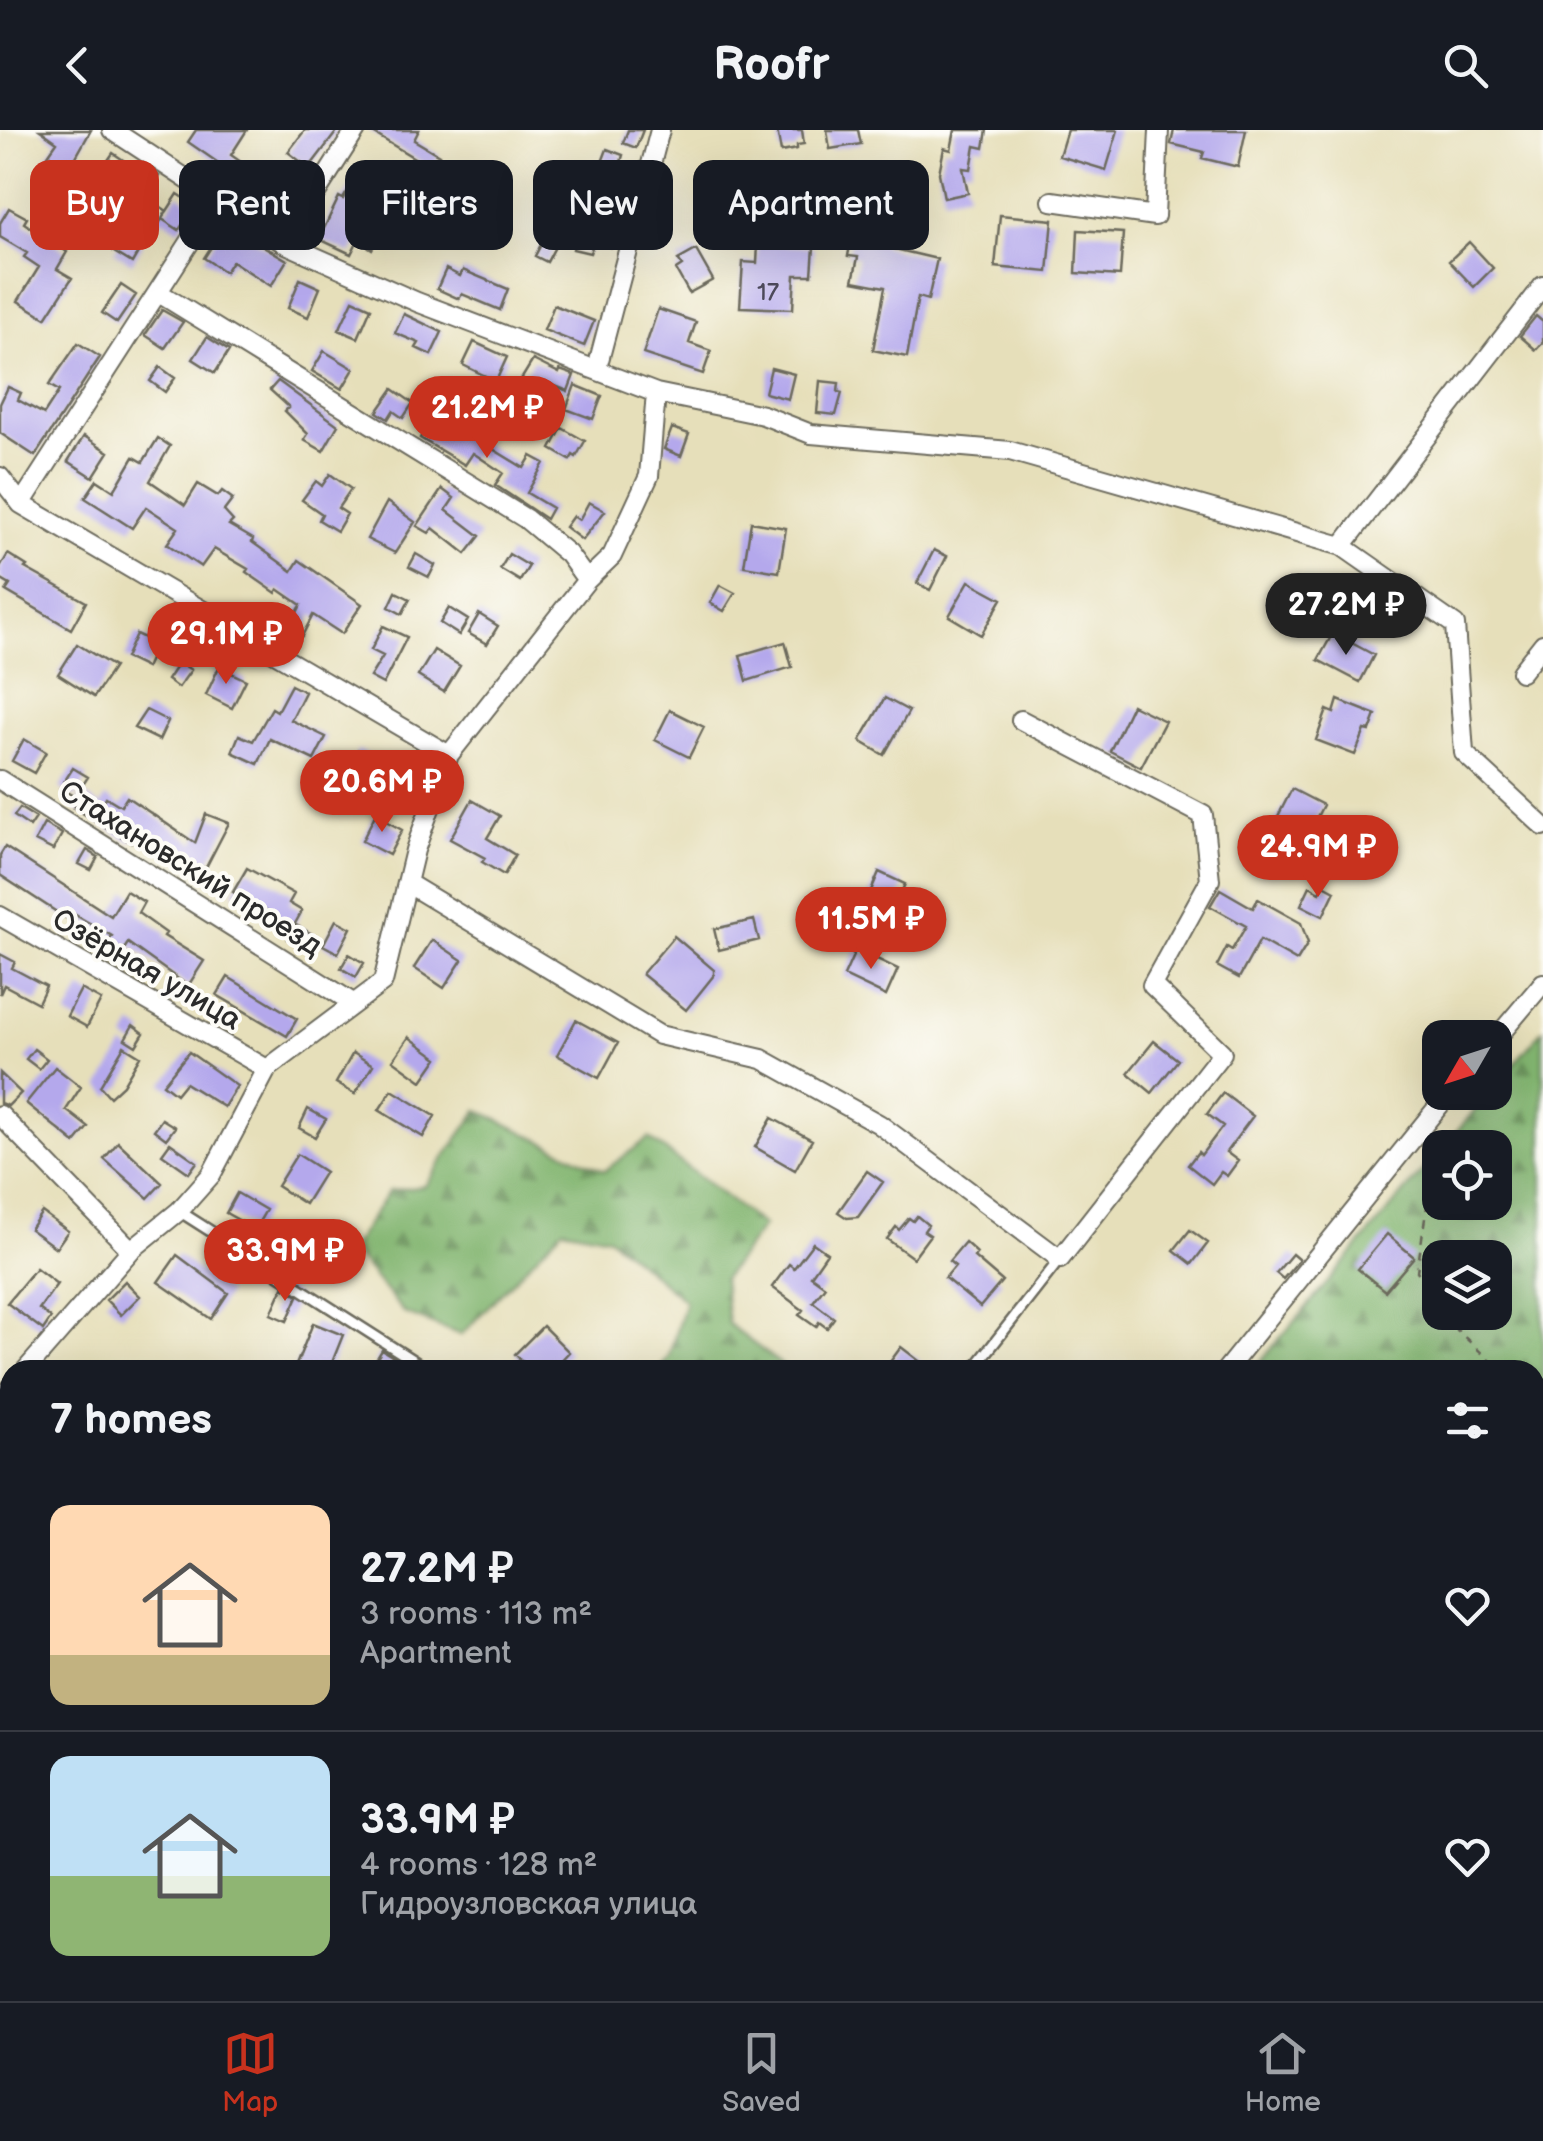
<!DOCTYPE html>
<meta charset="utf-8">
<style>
body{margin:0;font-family:"Balsamiq Sans",sans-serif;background:#242831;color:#f1f3f6;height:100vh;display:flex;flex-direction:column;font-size:38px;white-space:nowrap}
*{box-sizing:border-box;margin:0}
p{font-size:32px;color:#9ea1a6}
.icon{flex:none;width:55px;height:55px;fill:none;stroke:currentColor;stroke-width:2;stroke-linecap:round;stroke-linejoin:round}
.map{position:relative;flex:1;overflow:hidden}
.sheet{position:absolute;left:0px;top:1230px;width:1545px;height:642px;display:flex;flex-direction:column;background:#171b24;border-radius:30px 30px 0 0;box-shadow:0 10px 40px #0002}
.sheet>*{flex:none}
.top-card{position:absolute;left:30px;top:30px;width:1000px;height:90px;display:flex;gap:20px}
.needle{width:65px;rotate:231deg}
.buttons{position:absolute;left:1422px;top:890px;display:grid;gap:20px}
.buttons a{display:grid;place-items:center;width:90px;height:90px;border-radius:20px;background:#171b24;box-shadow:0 10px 40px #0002;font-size:50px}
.price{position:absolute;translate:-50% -85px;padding:0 22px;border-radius:35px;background:#c8321e;color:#fff;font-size:32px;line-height:65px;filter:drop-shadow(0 2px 5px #0008)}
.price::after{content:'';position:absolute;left:50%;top:60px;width:30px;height:22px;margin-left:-15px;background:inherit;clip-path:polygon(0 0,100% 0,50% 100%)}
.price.selected{background:#222;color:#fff}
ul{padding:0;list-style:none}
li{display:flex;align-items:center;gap:30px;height:250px;padding:0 50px}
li+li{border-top:2px solid #363941}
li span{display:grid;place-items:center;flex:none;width:280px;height:200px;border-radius:20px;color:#555}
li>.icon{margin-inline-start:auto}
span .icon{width:120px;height:120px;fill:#fffc;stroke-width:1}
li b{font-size:42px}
h2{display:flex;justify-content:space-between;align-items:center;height:120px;padding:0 50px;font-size:42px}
.tag{padding:0 35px;border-radius:20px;background:#171b24;box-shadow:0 10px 40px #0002;font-size:35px;line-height:90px}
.tag.selected{background:#c8321e;color:#fff}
header{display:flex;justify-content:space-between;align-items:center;height:130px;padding:0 50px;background:#171b24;font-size:45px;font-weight:700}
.menu{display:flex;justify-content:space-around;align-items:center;height:140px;border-top:2px solid #363941;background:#171b24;font-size:28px;color:#9ea1a6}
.menu a{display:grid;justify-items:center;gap:5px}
.menu .selected{color:#c8321e}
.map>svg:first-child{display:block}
.forest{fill:url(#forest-firs);stroke:#56704d;stroke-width:2.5;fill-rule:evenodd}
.building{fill:#b4a8ec}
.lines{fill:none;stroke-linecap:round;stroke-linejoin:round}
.service-casing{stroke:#6c6a5d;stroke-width:14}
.minor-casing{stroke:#6c6a5d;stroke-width:22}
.path{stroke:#6c6a5d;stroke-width:2.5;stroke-dasharray:8 8;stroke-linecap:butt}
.service{stroke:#fff;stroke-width:9}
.minor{stroke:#fff;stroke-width:18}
.labels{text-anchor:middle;stroke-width:8;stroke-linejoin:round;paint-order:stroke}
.number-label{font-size:25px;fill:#4d4a5b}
.street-label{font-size:30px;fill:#2b2b2b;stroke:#fdfcf7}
</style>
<header><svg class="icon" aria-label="back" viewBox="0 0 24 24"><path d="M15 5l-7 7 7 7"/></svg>Roofr<svg class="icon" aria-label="search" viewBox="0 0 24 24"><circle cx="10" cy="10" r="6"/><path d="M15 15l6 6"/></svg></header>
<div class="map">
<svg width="1543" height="1871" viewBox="0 0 1543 1871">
<defs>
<pattern id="forest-firs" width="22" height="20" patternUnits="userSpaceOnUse" patternTransform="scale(2.5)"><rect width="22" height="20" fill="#82b56f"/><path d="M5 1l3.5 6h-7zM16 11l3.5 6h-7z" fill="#6b935b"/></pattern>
</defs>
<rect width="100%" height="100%" fill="#fdfcf7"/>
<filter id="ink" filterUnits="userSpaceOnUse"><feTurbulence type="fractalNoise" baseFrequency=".01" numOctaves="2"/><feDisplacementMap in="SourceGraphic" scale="20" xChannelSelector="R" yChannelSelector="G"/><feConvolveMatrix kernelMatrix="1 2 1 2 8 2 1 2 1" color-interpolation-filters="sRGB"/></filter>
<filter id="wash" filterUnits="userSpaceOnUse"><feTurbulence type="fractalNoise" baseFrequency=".0048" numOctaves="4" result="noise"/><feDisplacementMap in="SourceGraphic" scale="40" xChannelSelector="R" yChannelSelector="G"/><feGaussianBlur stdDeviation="2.25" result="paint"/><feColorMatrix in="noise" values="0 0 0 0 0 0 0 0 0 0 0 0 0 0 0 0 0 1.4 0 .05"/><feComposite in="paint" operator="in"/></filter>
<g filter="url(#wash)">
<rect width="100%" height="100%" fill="#e6dfba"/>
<path class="forest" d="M1543 900V1871H473L483 1862H1535V1240H1253L1440 1021V1072H1495V1018L1443 1017 1490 963 1495 962V956ZM1440 1128H1495V1182H1440Z
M478 980 604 1041 649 1008 763 1096 723 1149 728 1194 788 1240H659L669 1226 685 1171 609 1107 563 1098 461 1205 404 1183 351 1119 389 1061 425 1056Z"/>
<g id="blocks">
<path class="building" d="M40 0H91L63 50 41 35 57 12Z
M196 0H247L231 25 268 51 272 46 287 58 274 74 240 49 234 57 211 40 217 32 188 12Z
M305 0H338L309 38 288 22Z
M368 0H419L414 10 439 25 431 38Z
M628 0H643L636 18 623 13Z
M777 0H802L804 14 797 15V19L781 22Z
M827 0H858L861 14 830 19Z
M955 0H987L984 18 975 16 971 39 963 38 968 63 944 68 939 43 944 18 951 20Z
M1067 0H1118L1106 40 1059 26Z
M1174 0H1246L1238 37 1202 28 1204 22 1171 14Z
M607 19 623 25 602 97 613 98 610 117 593 114 590 123 573 119 586 62 574 60 576 45 596 48Z
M113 23 135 38 139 32 159 46 145 66 167 81 178 64 195 75 179 100 162 89 166 82 159 94 132 76 127 86 116 79 127 60 100 42Z
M358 44 380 58 366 80 387 92 372 119 358 110 351 124 319 109 339 67 343 69Z
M9 78 27 88 24 93 67 122 57 139 72 148 46 188 18 171 39 137 24 127 27 123 0 107V93Z
M1000 85 1053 90 1048 142 995 137Z
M226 94 287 130 271 156 232 131 225 142 204 128Z
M1078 100 1123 103 1120 146 1076 143Z
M125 103 143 114 132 133 114 122Z
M546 105 559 109 547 132 535 126Z
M852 105 883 110 882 116 937 129 928 170 918 167 907 227 873 220 885 157 853 151 858 127 848 126Z
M1469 112 1493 138 1474 157 1449 131Z
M758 114 814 117 812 145H795L793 179 740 177 743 132 757 133Z
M696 120 713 150 689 163 676 140 682 136 678 130Z
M446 139 460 146 463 140 508 159 500 180 462 164 459 169 437 159Z
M300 149 320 158 308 187 288 178Z
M121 155 136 165 117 193 102 183Z
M353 170 371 178 358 208 339 200Z
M554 175 594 191 584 216 544 200Z
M658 179 696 192 689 213 711 221 703 244 643 224Z
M162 180 183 192 165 218 145 205Z
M404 184 442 202 431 225 416 218 419 213 395 203Z
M1536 186 1543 192V212L1536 220 1520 206Z
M207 207 229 221 215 243 193 229Z
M474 212 507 227 496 251 463 235Z
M78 213 100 227 35 326 0 303V274L8 257 21 263 18 270 44 284 59 261 49 255Z
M324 221 354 239 342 259 312 241Z
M533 230 559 243 560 240 574 245 568 261 545 252 535 267 517 256Z
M160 237 175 248 165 262 150 251Z
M771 238 794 244 788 269 765 263Z
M278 251 338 295 323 321 304 310 308 304 285 281 289 277 270 260Z
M820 251 839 253 838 262 842 263 836 285 817 283Z
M575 255 602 266 593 289 566 279Z
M393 259 413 273 403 288 393 281 388 289 377 282Z
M434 285 463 302 469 294 480 300 475 308 524 338 531 326 544 333 527 363 552 378 546 389 495 355 503 343 473 323 465 335 420 308Z
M562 298 585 311 576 327 573 325 570 330 551 319Z
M672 298 689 304 681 326 664 319Z
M84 306 109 322 93 347 68 331Z
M158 308 170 316 150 351 185 375 198 354 218 366 222 361 233 369 224 381 233 391 229 395 253 409 252 412 292 441 299 430 362 474 342 504 313 485 302 506 289 498 301 475 278 459 276 463 246 442 248 439 214 419 201 437 167 414 178 398 146 377 132 398 85 368 97 350 114 361 134 327 143 332Z
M330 344 351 359 338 378 347 384 337 401 319 390 322 384 302 370 316 351 322 356Z
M442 359 454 368 446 380 480 406 466 424 433 398 429 403 417 396Z
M387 372 415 392 395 423 367 409Z
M589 372 605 381 582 410 565 397 573 386 579 390Z
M751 392 786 398 779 442 744 436Z
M934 420 947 426 930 460 917 453Z
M8 424 27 436 25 438 86 472 71 499 6 461 10 455 0 449V438Z
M416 424 435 435 429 447 409 437Z
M509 424 529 436 520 451 500 439Z
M969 451 1002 469 981 505 949 486Z
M720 455 735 463 724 481 710 473Z
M396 462 410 469 402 484 389 477Z
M449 478 468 490 459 505 440 493Z
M479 484 498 496 487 514 468 503Z
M383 496 407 507 383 554 370 547 383 526 371 520Z
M1333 503 1374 525 1360 552 1318 530Z
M136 504 157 514 146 538 125 528Z
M785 512 792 537 747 551 740 525Z
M77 514 114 537 94 567 58 544Z
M434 520 460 536 444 562 418 546Z
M179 532 191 540 178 558 167 550Z
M219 537 246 550 232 578 206 565Z
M291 555 305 562 291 590 326 607 314 630 270 609 258 634 232 622 239 605 253 611 272 578 277 581Z
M885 568 909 581 884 625 860 611Z
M1338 570 1376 585 1370 601 1365 600 1355 625 1316 610 1327 580 1334 583Z
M1132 575 1165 591 1141 637 1110 621Z
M146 580 168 591 159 610 134 598Z
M670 580 704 597 689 627 655 610Z
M24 609 46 622 34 643 12 631Z
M358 620 425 655 419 672 365 644 353 670 339 664Z
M73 638 88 647 75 667 60 658Z
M1292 659 1323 675 1306 708 1275 692Z
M83 664 101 676 106 667 121 676 127 667 195 713 206 684 229 693 202 745 137 704 131 712 74 678Z
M472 670 500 686 487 708 515 725 504 745 482 732 485 728 450 709Z
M20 678 36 688 30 697 14 686Z
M375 685 402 700 389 725 362 711Z
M44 694 62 704 53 720 35 711Z
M5 717 111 786 126 761 144 772 138 783 166 803 164 806 204 831 188 856 128 813 119 827 105 818 112 806 70 782 66 788 0 745V725Z
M87 720 98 727 91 740 79 734Z
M247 738 294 764 289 773 302 781 292 799 276 789 277 786 233 762Z
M879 742 905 754 892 782 867 770Z
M1324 755 1335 761 1323 786 1301 775 1310 756 1320 762Z
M1220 759 1253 778 1258 769 1301 793 1308 813 1297 831 1260 810 1239 848 1217 836 1227 817 1232 820 1246 796 1210 776Z
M336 790 351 798 338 823 323 815Z
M754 790 759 810 719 820 714 799Z
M296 795 321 809 313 823 288 809Z
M674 806 714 840V845L686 880 642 844Z
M432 810 462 830 444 858 414 838Z
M856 819 898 839 886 866 844 846Z
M0 824 15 832 12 838 46 856 38 873 4 855 0 864Z
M349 824 364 833 356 847 341 838Z
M228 847 297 889 287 906 217 865Z
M81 859 101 870 87 897 67 886Z
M576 890 618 913 599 948 557 925Z
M133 895 144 903 136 916 125 909Z
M409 907 438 928 422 951 393 930Z
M1154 911 1178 930 1152 963 1128 943Z
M124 916 140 926 123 955 110 967 100 956Z
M34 919 47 929 39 939 26 929Z
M189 922 237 956 224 977 185 953 176 964 163 954Z
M353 923 373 935 355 964 336 953Z
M55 937 81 957 66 980 88 997 75 1013 26 973Z
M0 943 21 963 8 976 0 973Z
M392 960 435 986 423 1007 379 980Z
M1223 963 1253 986 1226 1022 1238 1031 1227 1046 1221 1042 1212 1054 1188 1035 1198 1022 1201 1025 1223 996 1207 984Z
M308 979 326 989 315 1007 299 998Z
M772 988 812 1010 795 1040 755 1017Z
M162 989 175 997 166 1009 154 1000Z
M118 1012 162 1053 148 1068 104 1029Z
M170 1013 197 1032 189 1043 162 1024Z
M297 1024 325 1042 305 1074 277 1056Z
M867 1041 883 1052 858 1087 847 1088 838 1082Z
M237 1063 266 1080 255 1099 226 1083Z
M42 1082 68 1101 56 1118 30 1099Z
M917 1086 928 1095 924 1101 930 1105 913 1128 887 1109 896 1097 899 1100 909 1088 913 1091Z
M1190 1100 1208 1113 1192 1134 1174 1120Z
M1387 1104 1414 1127 1385 1161 1358 1139Z
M965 1112 977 1123 974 1127 1002 1151 980 1177 945 1148 955 1136 949 1131Z
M813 1113 827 1123 811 1146 825 1156 813 1172 834 1188 827 1198 819 1192 816 1197 799 1185 803 1180 772 1157 789 1134 794 1138Z
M1292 1124 1299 1130 1283 1149 1276 1143Z
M177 1125 228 1163 211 1189 158 1152Z
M36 1138 57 1154 39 1179 51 1188 43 1200 7 1173Z
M125 1151 140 1166 121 1185 106 1170Z
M283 1157 298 1166 287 1191 271 1184Z
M313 1193 343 1205 329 1240H294Z
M543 1196 569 1222 552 1240H531L515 1224Z
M901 1217 931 1240H884Z
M382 1220 395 1228 387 1240 374 1233Z"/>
</g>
</g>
<g filter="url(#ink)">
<use href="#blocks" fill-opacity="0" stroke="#6c6a5d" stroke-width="2.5"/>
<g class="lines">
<defs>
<path id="service" d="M179 1081 428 1240
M973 1240 1060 1129"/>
<path id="minor" d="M1052 71 1155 86 1159 0
M284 113 356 0
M159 163 526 389 568 424 587 450
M597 238 660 0
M656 263 763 285 811 304 1010 321 1342 416 1543 156
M0 347 21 374 449 625
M21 374 219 67
M1342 416 1455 495 1464 623 1543 696
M1521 542 1543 514
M0 650 353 873
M407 753 659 905 762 929 879 994 1060 1129 1222 923 1152 855 1210 750 1203 685 1021 590
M0 786 267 939
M1495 910 1543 853
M0 985 131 1120
M26 1240 131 1120 179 1081 211 1045 267 939 383 852 415 720 449 625 587 450 612 426 649 346 656 263 417 172 284 113 112 0
M1226 1240 1450 962
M0 1271 10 1259
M0 1825 10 1821"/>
</defs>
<use href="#service" class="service-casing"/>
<use href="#minor" class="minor-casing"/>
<path class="path" d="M1437 1009 1417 1141 1440 1175
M1445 1182 1457 1200 1500 1240
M1535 1287 1543 1298
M312 1862 320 1871
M576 1862 599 1871
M1298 1862 1304 1871
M479 1871V1862
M1122 1871 1146 1862"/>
<use href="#service" class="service"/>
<use href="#minor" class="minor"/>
</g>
</g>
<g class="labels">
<g class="number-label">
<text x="768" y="170">17</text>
</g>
<g class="street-label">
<text transform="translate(191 738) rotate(32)" y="10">Стахановский проезд</text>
<text transform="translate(147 839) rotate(30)" y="10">Озёрная улица</text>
</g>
</g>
</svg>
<div class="buttons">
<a><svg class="needle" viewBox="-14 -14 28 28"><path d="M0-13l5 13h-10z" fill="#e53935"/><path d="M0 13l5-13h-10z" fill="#9ea1a6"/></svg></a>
<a><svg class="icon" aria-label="locate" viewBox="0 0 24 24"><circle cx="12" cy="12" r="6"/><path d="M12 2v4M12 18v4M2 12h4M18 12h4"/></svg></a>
<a><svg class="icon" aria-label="layers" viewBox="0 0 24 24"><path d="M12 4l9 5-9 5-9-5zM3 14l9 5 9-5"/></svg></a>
</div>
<b class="price" style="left:487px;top:331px">21.2M ₽</b>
<b class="price selected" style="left:1346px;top:528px">27.2M ₽</b>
<b class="price" style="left:226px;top:557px">29.1M ₽</b>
<b class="price" style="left:382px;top:705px">20.6M ₽</b>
<b class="price" style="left:1318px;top:770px">24.9M ₽</b>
<b class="price" style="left:871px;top:842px">11.5M ₽</b>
<b class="price" style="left:285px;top:1174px">33.9M ₽</b>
<div class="top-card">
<a class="tag selected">Buy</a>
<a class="tag">Rent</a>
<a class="tag">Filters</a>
<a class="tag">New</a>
<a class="tag">Apartment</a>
</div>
<section class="sheet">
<h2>7 homes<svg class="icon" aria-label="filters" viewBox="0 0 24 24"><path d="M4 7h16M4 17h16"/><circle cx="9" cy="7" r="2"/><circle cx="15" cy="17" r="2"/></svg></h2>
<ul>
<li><span style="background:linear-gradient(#ffd9b3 75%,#c2b280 0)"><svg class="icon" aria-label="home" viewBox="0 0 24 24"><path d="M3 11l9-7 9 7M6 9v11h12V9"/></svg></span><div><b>27.2M ₽</b><p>3 rooms · 113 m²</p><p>Apartment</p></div><svg class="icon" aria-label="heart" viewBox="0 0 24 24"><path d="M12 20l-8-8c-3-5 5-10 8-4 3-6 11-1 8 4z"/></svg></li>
<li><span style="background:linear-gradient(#bfe0f5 60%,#8fb573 0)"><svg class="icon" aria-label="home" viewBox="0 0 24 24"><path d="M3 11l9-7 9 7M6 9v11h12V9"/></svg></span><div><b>33.9M ₽</b><p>4 rooms · 128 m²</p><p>Гидроузловская улица</p></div><svg class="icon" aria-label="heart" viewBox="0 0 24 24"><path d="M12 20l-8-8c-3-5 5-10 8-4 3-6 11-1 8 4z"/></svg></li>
</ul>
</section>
</div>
<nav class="menu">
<a class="selected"><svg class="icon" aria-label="map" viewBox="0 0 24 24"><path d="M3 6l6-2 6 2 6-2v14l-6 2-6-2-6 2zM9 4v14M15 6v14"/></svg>Map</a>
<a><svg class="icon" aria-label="saved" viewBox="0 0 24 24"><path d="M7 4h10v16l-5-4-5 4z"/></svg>Saved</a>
<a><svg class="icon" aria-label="home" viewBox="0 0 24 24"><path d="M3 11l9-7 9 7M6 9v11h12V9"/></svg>Home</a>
</nav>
